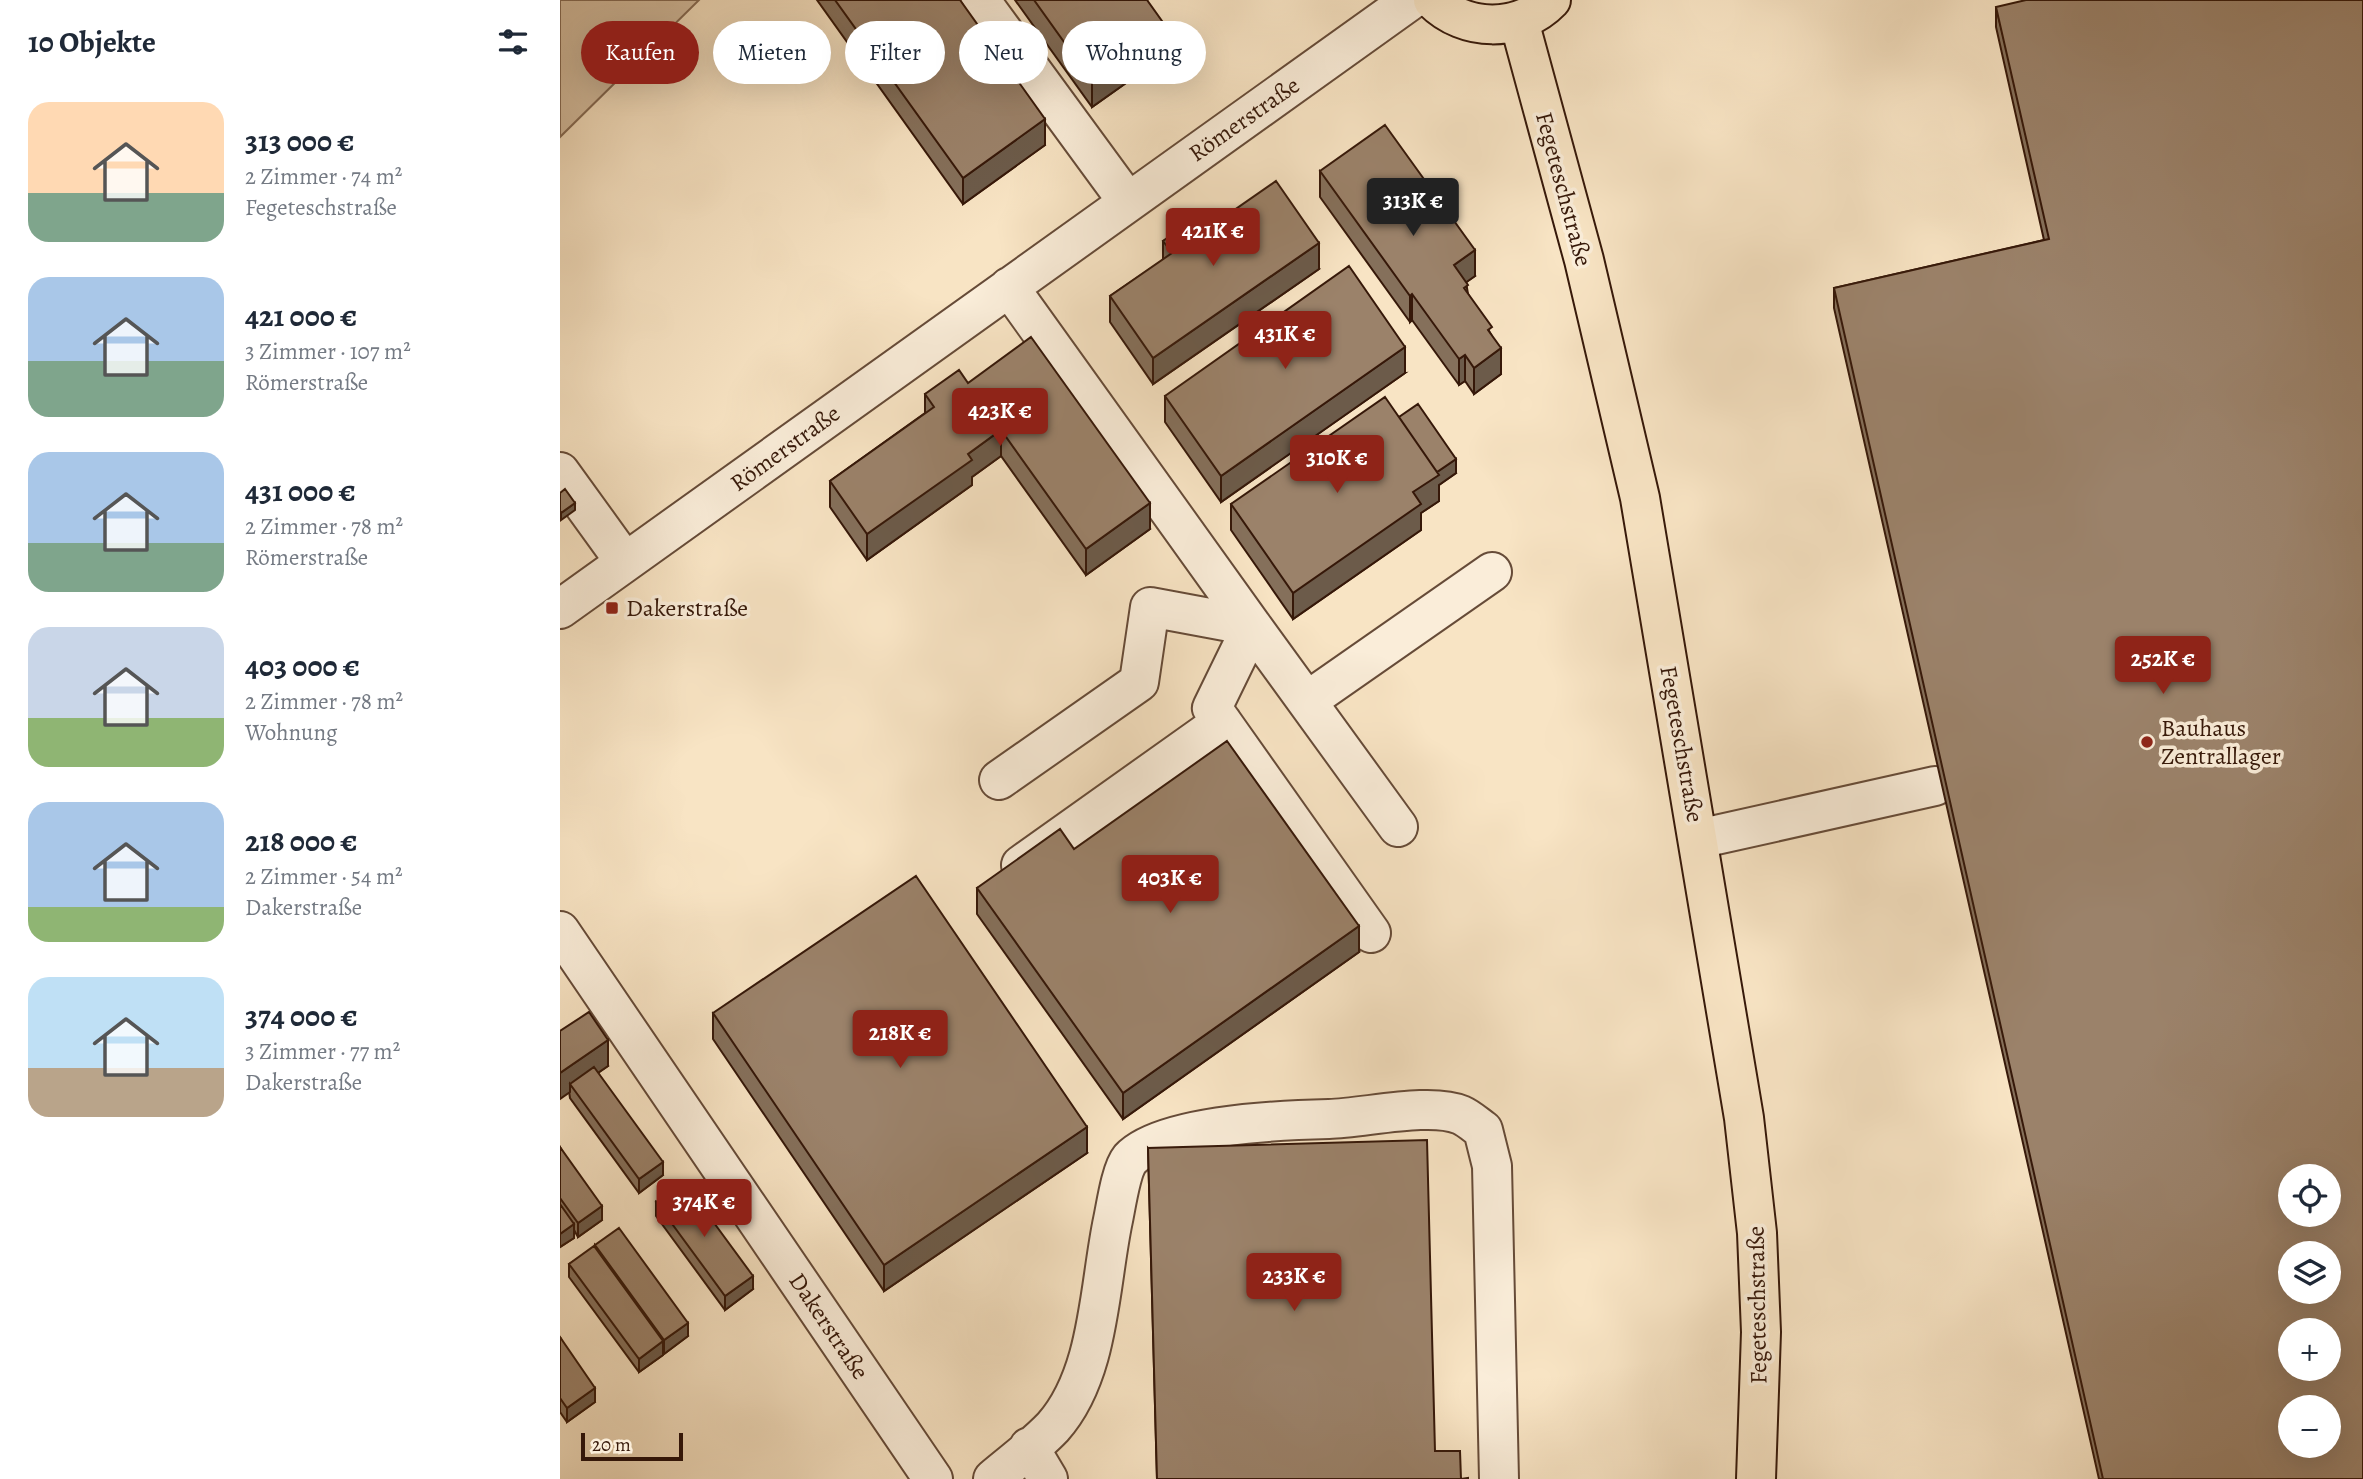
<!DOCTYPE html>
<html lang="de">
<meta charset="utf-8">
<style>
body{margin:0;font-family:Alegreya,serif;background:#f2f2f3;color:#1f2937;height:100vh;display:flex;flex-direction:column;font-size:26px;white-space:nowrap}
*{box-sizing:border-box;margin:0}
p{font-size:23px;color:#747a83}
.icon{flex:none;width:38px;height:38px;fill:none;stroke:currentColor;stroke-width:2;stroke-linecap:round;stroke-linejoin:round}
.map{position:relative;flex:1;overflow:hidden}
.side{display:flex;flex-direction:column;background:#fff;width:560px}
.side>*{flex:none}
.guide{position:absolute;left:21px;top:21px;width:665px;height:63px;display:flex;gap:14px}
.tools{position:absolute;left:1718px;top:1164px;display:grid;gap:14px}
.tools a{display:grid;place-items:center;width:63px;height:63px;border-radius:50%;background:#fff;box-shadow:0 7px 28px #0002;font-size:35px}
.scale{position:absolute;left:21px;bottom:18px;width:102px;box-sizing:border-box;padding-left:7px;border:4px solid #361809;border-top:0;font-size:19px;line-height:24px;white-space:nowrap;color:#361809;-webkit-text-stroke:5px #faedd9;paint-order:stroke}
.price{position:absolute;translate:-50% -60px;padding:0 16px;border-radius:7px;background:#8f2418;color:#fff;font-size:23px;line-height:46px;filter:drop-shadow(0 2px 4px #0008)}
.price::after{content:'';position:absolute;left:50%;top:42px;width:21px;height:16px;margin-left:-10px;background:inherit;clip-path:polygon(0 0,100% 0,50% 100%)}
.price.active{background:#222;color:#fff}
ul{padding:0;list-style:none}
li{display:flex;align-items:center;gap:21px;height:175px;padding:0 28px}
li span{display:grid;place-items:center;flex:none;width:196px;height:140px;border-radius:21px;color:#555}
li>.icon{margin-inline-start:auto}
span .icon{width:84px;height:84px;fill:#fffc;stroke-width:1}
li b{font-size:30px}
h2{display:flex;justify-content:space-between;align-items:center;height:84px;padding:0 28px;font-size:30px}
.chip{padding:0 24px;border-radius:32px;background:#fff;box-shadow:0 7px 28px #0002;font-size:24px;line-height:63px}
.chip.active{background:#8f2418;color:#fff}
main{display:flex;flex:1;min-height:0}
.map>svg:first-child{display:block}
.green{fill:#d7c1a4;stroke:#866c56;stroke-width:2}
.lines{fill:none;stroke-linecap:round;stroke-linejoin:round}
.minor-casing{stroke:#664b38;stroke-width:42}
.major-casing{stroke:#361809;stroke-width:42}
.minor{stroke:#faedd9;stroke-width:38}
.major{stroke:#f8e4c4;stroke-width:38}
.wall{fill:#85705b;stroke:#361809;stroke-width:2}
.shaded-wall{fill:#6c5b4a;stroke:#361809;stroke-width:2}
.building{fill:#9b826a;stroke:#361809;stroke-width:2;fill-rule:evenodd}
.poi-dot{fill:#8f2418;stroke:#faedd9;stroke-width:2.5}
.labels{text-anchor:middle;stroke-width:7;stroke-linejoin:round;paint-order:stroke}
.street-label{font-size:24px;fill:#361809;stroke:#faedd9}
.poi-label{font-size:24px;fill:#361809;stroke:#faedd9;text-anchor:start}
</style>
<main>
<section class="side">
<h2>10 Objekte<svg class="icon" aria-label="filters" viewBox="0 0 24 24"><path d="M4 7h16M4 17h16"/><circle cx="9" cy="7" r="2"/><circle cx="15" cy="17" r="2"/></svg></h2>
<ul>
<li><span style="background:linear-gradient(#ffd9b3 65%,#7fa58c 0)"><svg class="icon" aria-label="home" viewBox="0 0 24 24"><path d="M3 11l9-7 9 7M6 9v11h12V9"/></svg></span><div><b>313 000 €</b><p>2 Zimmer · 74 m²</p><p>Fegeteschstraße</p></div></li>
<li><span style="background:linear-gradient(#a9c7e8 60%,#7fa58c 0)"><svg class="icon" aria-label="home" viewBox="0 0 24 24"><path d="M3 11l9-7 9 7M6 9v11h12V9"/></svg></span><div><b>421 000 €</b><p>3 Zimmer · 107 m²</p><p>Römerstraße</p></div></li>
<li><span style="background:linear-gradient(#a9c7e8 65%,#7fa58c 0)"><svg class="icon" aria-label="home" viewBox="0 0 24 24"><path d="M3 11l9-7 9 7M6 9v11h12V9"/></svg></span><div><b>431 000 €</b><p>2 Zimmer · 78 m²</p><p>Römerstraße</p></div></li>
<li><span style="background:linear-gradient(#c9d6e8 65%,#8fb573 0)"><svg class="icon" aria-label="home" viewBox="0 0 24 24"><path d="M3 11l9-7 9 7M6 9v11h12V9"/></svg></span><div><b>403 000 €</b><p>2 Zimmer · 78 m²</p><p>Wohnung</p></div></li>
<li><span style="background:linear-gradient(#a9c7e8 75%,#8fb573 0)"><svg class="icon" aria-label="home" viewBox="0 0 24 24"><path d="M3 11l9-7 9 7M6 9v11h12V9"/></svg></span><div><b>218 000 €</b><p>2 Zimmer · 54 m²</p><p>Dakerstraße</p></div></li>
<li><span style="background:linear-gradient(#bfe0f5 65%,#b9a48a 0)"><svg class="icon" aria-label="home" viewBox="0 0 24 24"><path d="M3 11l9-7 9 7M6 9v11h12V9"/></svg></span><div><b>374 000 €</b><p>3 Zimmer · 77 m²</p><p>Dakerstraße</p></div></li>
</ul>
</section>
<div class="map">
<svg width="1803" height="1479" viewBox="0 0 1803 1479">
<rect width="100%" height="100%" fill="#f8e4c4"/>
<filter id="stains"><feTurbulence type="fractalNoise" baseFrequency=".00286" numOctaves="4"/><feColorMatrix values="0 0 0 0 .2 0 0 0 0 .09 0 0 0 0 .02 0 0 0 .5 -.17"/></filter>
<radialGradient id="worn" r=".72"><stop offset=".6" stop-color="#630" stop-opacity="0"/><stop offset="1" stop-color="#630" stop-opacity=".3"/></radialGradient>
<path class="green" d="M0 0H139L0 137Z"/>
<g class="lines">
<defs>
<path id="minor" d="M420 0 568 202
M449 287 692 626
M0 472 65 562
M0 609 851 0
M747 701 932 572
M439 780 579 682 590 607 692 626
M1138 839 1375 786
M461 865 662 722
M0 931 373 1479
M811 933 652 708 692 626 838 827
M469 1447 488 1479
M433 1479C453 1462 475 1446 493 1427 540 1374 539 1286 553 1220 556 1206 561 1170 570 1159 601 1125 723 1120 769 1119 805 1118 871 1102 901 1115 908 1118 916 1125 923 1130L932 1166 939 1479"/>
<path id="major" d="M873 0C905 32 959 33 991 0
M959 21 1024 260 1080 498 1184 1118 1197 1233 1201 1332 1196 1479"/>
</defs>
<use href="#minor" class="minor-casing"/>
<use href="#major" class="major-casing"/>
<use href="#minor" class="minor"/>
<use href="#major" class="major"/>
</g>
<path class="wall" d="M257 0H400L485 145 403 204Z
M455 0H587L607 54 532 107Z
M1436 7 1803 1479H1539L1274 308V288L1484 240 1436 27Z
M760 171 915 276 906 282 908 294 932 336 941 374 914 394 905 381 899 385 852 320 850 322 760 197Z
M654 224 759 269 593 384 550 322V296L603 260V241Z
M845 373 661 502 605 422V396Z
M408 383 590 529 526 575 441 456 412 477V485L307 560 270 507V481L365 413V394Z
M839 417 896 473 879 485V501L861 513V530L733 619 671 530V504Z
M514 849 799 952 563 1119 417 914V888Z
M153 1013 527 1153 324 1291 153 1039Z
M0 1031 48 1066 38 1073 103 1175 79 1193 10 1098Z
M0 1147 42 1220 18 1237 14 1230V1238L0 1247Z
M588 1148 901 1479H908H597Z
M96 1202 193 1289 165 1310 96 1216Z
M35 1245 128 1336 104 1354 103 1352V1355L79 1372 9 1277V1264L35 1248Z
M0 1337 35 1402 7 1422 0 1412Z"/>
<path class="shaded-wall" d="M607 28V54L532 107V81Z
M485 119V145L403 204V178Z
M759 243V269L593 384V358Z
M915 250V276L894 291V265Z
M852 294V320L850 322V296Z
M845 347V373L661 502V476Z
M941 348V374L914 394V368Z
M905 355V381L899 385V359Z
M441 430V456L412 477V485L307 560V534L408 454Z
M896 459V473L879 485V501L861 513V530L733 619V593L871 476Z
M15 503V510L1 520V513Z
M590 503V529L526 575V549Z
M799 926V952L563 1119V1093Z
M48 1040V1066L14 1089 10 1084V1092L0 1099V1073Z
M527 1127V1153L324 1291V1265Z
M103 1162V1175L79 1193V1179Z
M42 1206V1220L18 1237V1223Z
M14 1224V1238L0 1247V1234Z
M193 1276V1289L165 1310V1296Z
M128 1323V1336L104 1354V1340Z
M103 1341V1355L79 1372V1359Z
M35 1388V1402L7 1422V1408Z"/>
<path class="building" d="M275 0H400L485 119 403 178Z
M474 0H587L607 28 532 81Z
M1466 0H1803V1479H1543L1274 288 1489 239 1436 7ZM1731 1176H1769V1214H1731ZM1731 1253H1769V1292H1731ZM1731 1330H1769V1368H1731ZM1731 1407H1769V1446H1731Z
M825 125 915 250 894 265 908 285 904 288 932 327 928 330 941 348 914 368 905 355 899 359 852 294 850 296 760 171Z
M716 181 759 243 593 358 550 296 612 253 603 241 645 211 654 224Z
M789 266 845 347 661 476 605 396Z
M471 337 590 503 526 549 441 430 408 454 412 460 307 534 270 481 374 407 365 394 399 370 408 383Z
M825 397 879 475 853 492 861 504 733 593 671 504Z
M858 404 896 459 877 472 839 417Z
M5 489 15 503 1 513 0 511V493Z
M667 741 799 926 563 1093 417 888 500 829 514 849Z
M356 876 527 1127 324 1265 153 1013Z
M29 1012 48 1040 0 1073V1031Z
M34 1067 103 1162 79 1179 10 1084Z
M867 1140 875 1451H900L901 1479 908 1478V1479H597L588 1148Z
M0 1147 42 1206 18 1223 0 1198Z
M124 1182 193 1276 165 1296 96 1202Z
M0 1204 14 1224 0 1234Z
M59 1228 128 1323 104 1340 35 1245Z
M34 1246 103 1341 79 1359 9 1264Z
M0 1337 35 1388 7 1408 0 1398Z"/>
<g class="poi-dot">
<rect x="45" y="601" width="14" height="14" rx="3.5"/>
<circle cx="1587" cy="742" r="7"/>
</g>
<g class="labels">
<g class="street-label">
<text transform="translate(684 119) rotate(-35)" y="8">Römerstraße</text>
<text transform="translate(1004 189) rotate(75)" y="8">Fegeteschstraße</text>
<text transform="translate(225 448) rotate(-36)" y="8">Römerstraße</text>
<text transform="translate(1122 744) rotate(80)" y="8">Fegeteschstraße</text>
<text transform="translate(1197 1305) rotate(-91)" y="8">Fegeteschstraße</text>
<text transform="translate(269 1326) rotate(56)" y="8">Dakerstraße</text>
</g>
<g class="poi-label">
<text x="66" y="616">Dakerstraße</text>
<text x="1601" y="736">Bauhaus<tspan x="1601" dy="28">Zentrallager</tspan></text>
</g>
</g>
<rect width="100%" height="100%" filter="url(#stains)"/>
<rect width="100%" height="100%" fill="url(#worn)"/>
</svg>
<div class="tools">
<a><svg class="icon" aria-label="locate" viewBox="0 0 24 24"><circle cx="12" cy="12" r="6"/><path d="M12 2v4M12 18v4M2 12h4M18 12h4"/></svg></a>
<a><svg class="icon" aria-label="layers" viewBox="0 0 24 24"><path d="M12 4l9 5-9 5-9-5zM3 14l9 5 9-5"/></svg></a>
<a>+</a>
<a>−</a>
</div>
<div class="scale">20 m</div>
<b class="price active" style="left:853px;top:238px">313K €</b>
<b class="price" style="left:653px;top:268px">421K €</b>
<b class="price" style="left:725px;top:371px">431K €</b>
<b class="price" style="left:440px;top:448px">423K €</b>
<b class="price" style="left:777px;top:495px">310K €</b>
<b class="price" style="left:1603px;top:696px">252K €</b>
<b class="price" style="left:610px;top:915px">403K €</b>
<b class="price" style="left:340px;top:1070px">218K €</b>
<b class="price" style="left:144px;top:1239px">374K €</b>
<b class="price" style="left:734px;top:1313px">233K €</b>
<div class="guide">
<a class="chip active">Kaufen</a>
<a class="chip">Mieten</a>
<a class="chip">Filter</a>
<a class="chip">Neu</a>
<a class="chip">Wohnung</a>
</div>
</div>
</main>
